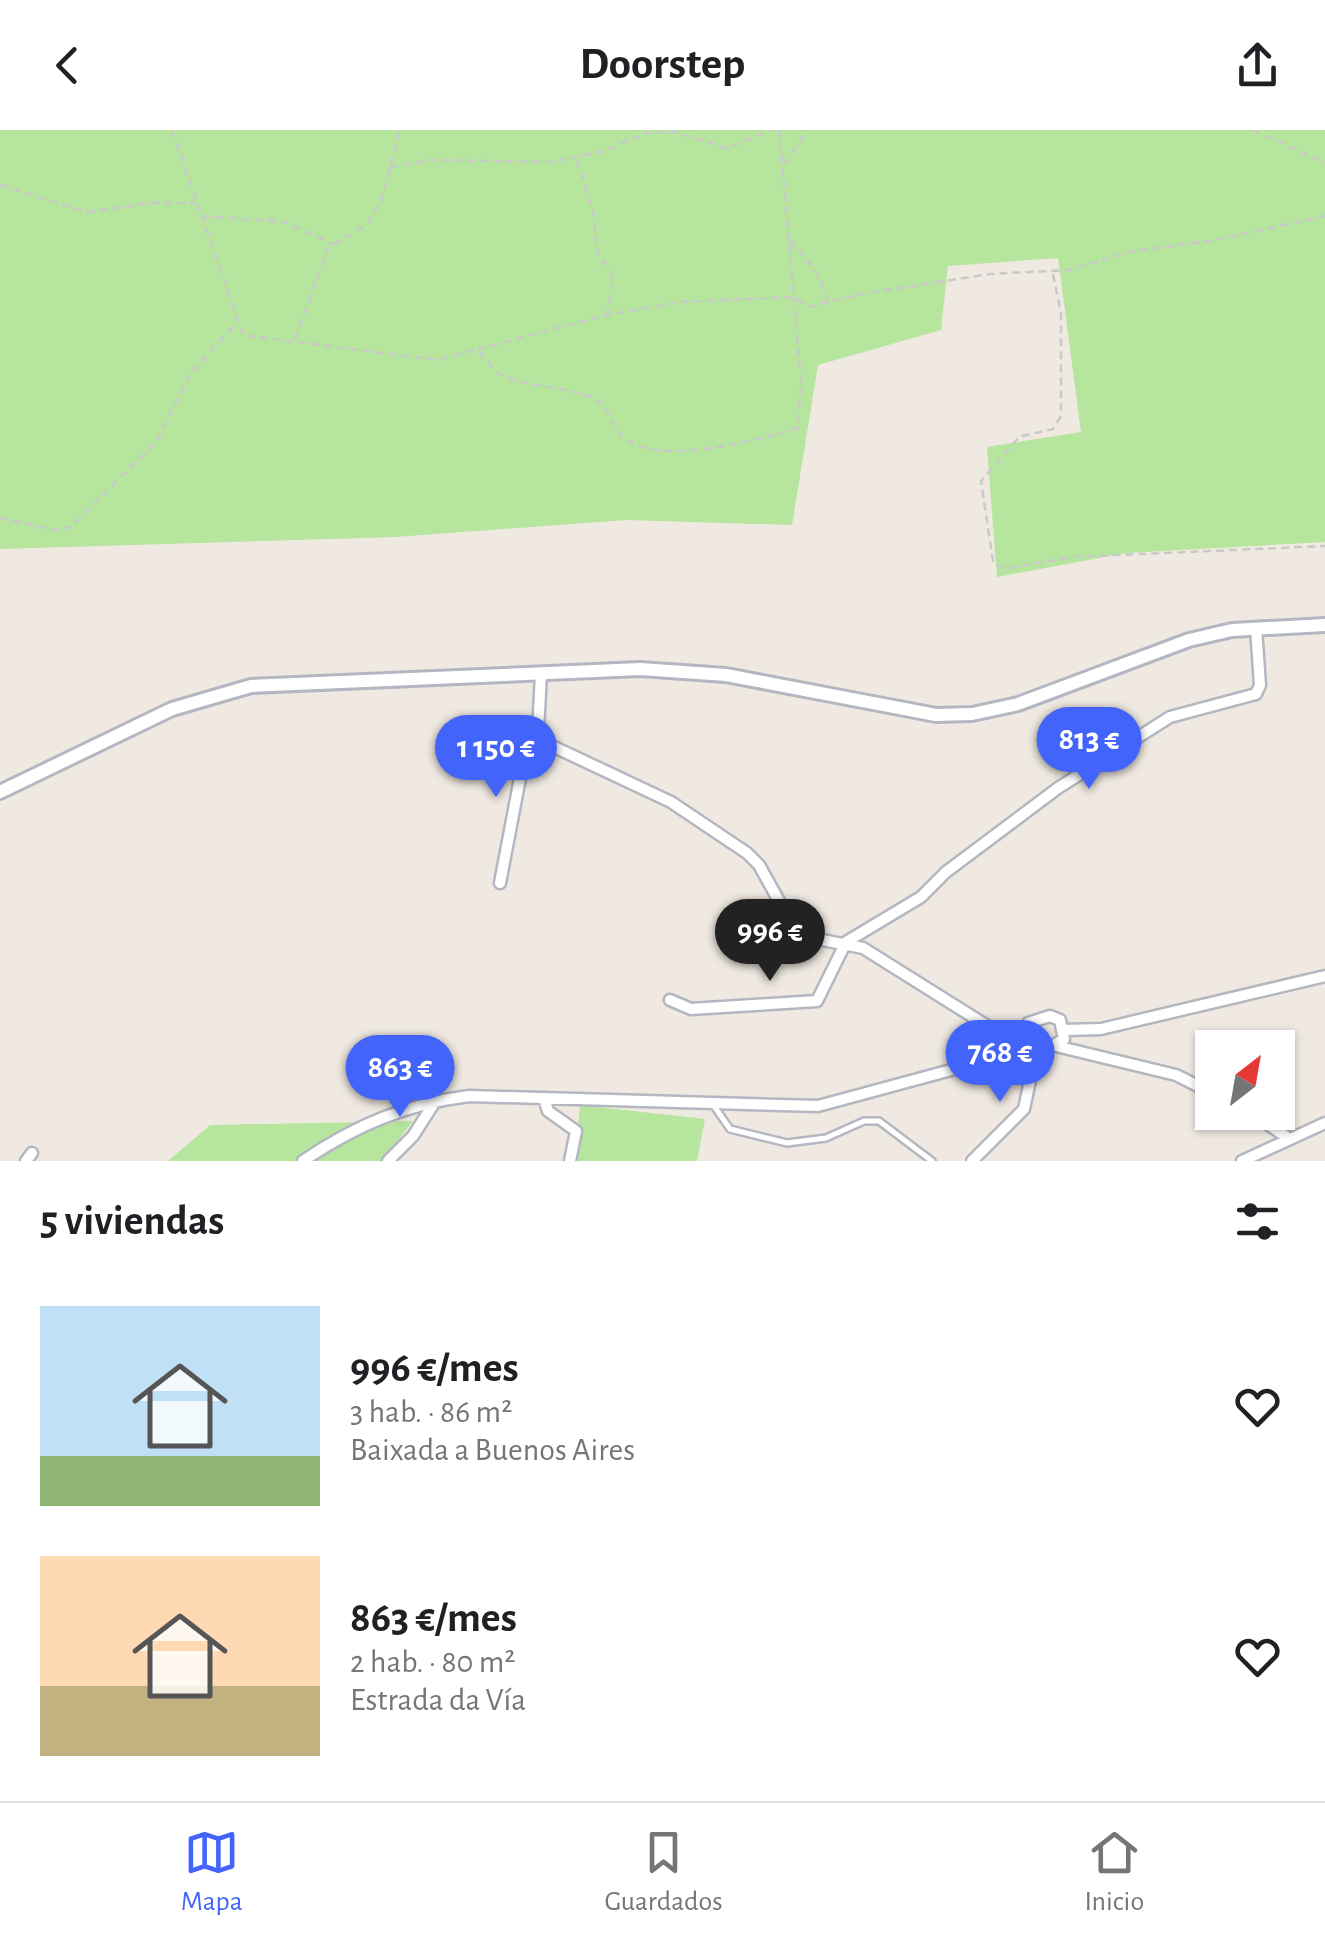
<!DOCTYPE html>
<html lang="es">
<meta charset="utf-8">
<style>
body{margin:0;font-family:"Alegreya Sans",sans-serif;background:#f6f6f6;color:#202124;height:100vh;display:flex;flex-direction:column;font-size:38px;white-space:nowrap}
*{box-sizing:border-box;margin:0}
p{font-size:32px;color:#757577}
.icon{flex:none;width:55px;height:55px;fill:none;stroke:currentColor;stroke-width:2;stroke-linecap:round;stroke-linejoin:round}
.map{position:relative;height:1031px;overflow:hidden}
.side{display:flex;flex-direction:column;background:#fff;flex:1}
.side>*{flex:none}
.needle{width:65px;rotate:31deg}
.tools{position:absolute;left:1195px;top:900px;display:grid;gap:20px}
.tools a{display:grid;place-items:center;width:100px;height:100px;border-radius:0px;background:#fff;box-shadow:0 2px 8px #0004;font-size:50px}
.price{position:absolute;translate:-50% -85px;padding:0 22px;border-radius:35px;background:#4264fb;color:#fff;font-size:32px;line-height:65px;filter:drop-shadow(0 2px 5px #0008)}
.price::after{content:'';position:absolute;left:50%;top:60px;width:30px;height:22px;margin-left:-15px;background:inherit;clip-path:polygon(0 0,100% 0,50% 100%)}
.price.active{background:#222;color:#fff}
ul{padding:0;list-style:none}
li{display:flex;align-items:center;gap:30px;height:250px;padding:0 40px}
li span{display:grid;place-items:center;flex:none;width:280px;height:200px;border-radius:0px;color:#555}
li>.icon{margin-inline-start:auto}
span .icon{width:120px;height:120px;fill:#fffc;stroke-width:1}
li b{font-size:42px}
h2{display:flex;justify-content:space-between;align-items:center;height:120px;padding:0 40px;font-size:42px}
header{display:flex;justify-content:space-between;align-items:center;height:130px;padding:0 40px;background:#fff;font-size:45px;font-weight:700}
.dock{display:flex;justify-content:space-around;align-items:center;height:140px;border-top:2px solid #e0e0e0;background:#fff;font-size:28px;color:#757577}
.dock a{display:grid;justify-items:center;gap:5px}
.dock .active{color:#4264fb}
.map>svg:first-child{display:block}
.green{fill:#b6e59e}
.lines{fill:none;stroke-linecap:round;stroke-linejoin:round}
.service-casing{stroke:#b4b7c1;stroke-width:10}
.minor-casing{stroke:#b4b7c1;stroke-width:15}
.tertiary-casing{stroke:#b4b7c1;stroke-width:18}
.path{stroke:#c9c9c9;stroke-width:2.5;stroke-dasharray:8 5;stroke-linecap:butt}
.service{stroke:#fff;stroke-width:5}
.minor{stroke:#fff;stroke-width:10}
.tertiary{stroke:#fff;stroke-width:12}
</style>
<header><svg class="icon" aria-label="back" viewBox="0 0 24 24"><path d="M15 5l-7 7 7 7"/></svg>Doorstep<svg class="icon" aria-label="share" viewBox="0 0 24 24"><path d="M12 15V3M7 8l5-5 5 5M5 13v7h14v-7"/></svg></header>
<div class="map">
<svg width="1325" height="1031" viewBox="0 0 1325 1031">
<rect width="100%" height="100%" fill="#efe9e1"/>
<path class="green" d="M0 0H1325V412L1126 423 997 447 987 317 1081 302 1058 128 948 136 941 200 818 235 792 395 627 390 395 407 0 419Z
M580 975 705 989 697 1031H575Z
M413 991 382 1031H168L210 995Z"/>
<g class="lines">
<defs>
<path id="service" d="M714 976 730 999 787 1013 826 1008 864 991H879L932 1031"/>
<path id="minor" d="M541 543 538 601 550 615 671 672 747 723 759 735 794 798 807 807 863 818 1005 907 1021 912
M500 753 521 643 538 601
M670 870 691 879 817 871 846 812 921 767 946 742 1058 658 1170 587 1256 564 1260 555 1256 498
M1050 886 1060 890 1064 909 1046 920 1036 922 1021 912 1028 893Z
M1064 900 1101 899 1325 846
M1056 916 1176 945 1212 963
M544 968 548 981 576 1001 570 1031
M1250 982 1288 1008
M26 1031 32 1023
M303 1031C356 995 406 974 469 966L818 976 1003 926 1025 916
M388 1031 413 1006 436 970
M972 1031 1024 979 1036 922
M1242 1031 1325 993"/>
<path id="tertiary" d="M0 662 172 579 251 556 640 539 726 545 936 585 972 584 1018 574 1189 510 1232 500 1325 495"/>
</defs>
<use href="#service" class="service-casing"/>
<use href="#minor" class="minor-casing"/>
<use href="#tertiary" class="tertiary-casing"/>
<path class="path" d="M172 0 243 205 437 230 606 185 682 172 793 167 810 177 860 164 990 144 1069 140 1134 121 1209 111 1325 86
M1253 0 1325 33
M577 30 594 86 597 122 610 139 613 156 607 183
M785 34 807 0
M390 38 430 30 552 32 605 21 645 3 674 2 727 18 772 0
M0 55 87 82 151 73H195
M203 86 285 92 333 114
M790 110 814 138 828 170
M1053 144 1061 184V286L1053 299 1019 307 981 351 993 431 1004 439 1072 427 1325 416
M295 209 328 118 368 94 382 68 400 0
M479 222C486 229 493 239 501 245 515 254 569 258 591 267 610 275 611 296 624 308 660 337 757 310 798 298L801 250 779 0
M0 388 54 400 71 397 157 311 189 245 236 193"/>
<use href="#service" class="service"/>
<use href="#minor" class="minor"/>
<use href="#tertiary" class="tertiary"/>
</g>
</svg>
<div class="tools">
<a><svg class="needle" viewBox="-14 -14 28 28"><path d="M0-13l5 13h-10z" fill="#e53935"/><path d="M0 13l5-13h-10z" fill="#757577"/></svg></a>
</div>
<b class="price" style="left:1089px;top:662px">813 €</b>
<b class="price" style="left:496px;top:670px">1 150 €</b>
<b class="price active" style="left:770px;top:854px">996 €</b>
<b class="price" style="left:1000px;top:975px">768 €</b>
<b class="price" style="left:400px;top:990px">863 €</b>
</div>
<section class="side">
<h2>5 viviendas<svg class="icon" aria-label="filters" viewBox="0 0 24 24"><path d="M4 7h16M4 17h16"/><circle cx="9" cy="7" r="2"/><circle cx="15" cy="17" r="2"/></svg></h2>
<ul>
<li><span style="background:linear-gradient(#bfe0f5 75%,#8fb573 0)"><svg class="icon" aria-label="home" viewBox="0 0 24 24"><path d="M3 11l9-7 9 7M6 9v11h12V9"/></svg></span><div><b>996 €/mes</b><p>3 hab. · 86 m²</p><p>Baixada a Buenos Aires</p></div><svg class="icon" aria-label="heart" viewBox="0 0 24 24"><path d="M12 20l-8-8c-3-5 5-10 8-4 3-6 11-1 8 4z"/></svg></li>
<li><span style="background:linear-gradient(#ffd9b3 65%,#c2b280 0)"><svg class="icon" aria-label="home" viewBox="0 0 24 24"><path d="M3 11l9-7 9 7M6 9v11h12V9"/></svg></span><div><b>863 €/mes</b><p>2 hab. · 80 m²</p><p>Estrada da Vía</p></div><svg class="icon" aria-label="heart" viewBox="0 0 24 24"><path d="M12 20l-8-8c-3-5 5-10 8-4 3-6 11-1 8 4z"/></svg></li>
</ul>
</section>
<nav class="dock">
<a class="active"><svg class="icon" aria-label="map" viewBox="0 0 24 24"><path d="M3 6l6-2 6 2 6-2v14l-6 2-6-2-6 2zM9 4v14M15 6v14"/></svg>Mapa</a>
<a><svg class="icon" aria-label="saved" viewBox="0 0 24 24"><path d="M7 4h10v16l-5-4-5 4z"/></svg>Guardados</a>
<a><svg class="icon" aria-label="home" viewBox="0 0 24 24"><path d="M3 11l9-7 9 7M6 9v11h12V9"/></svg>Inicio</a>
</nav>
